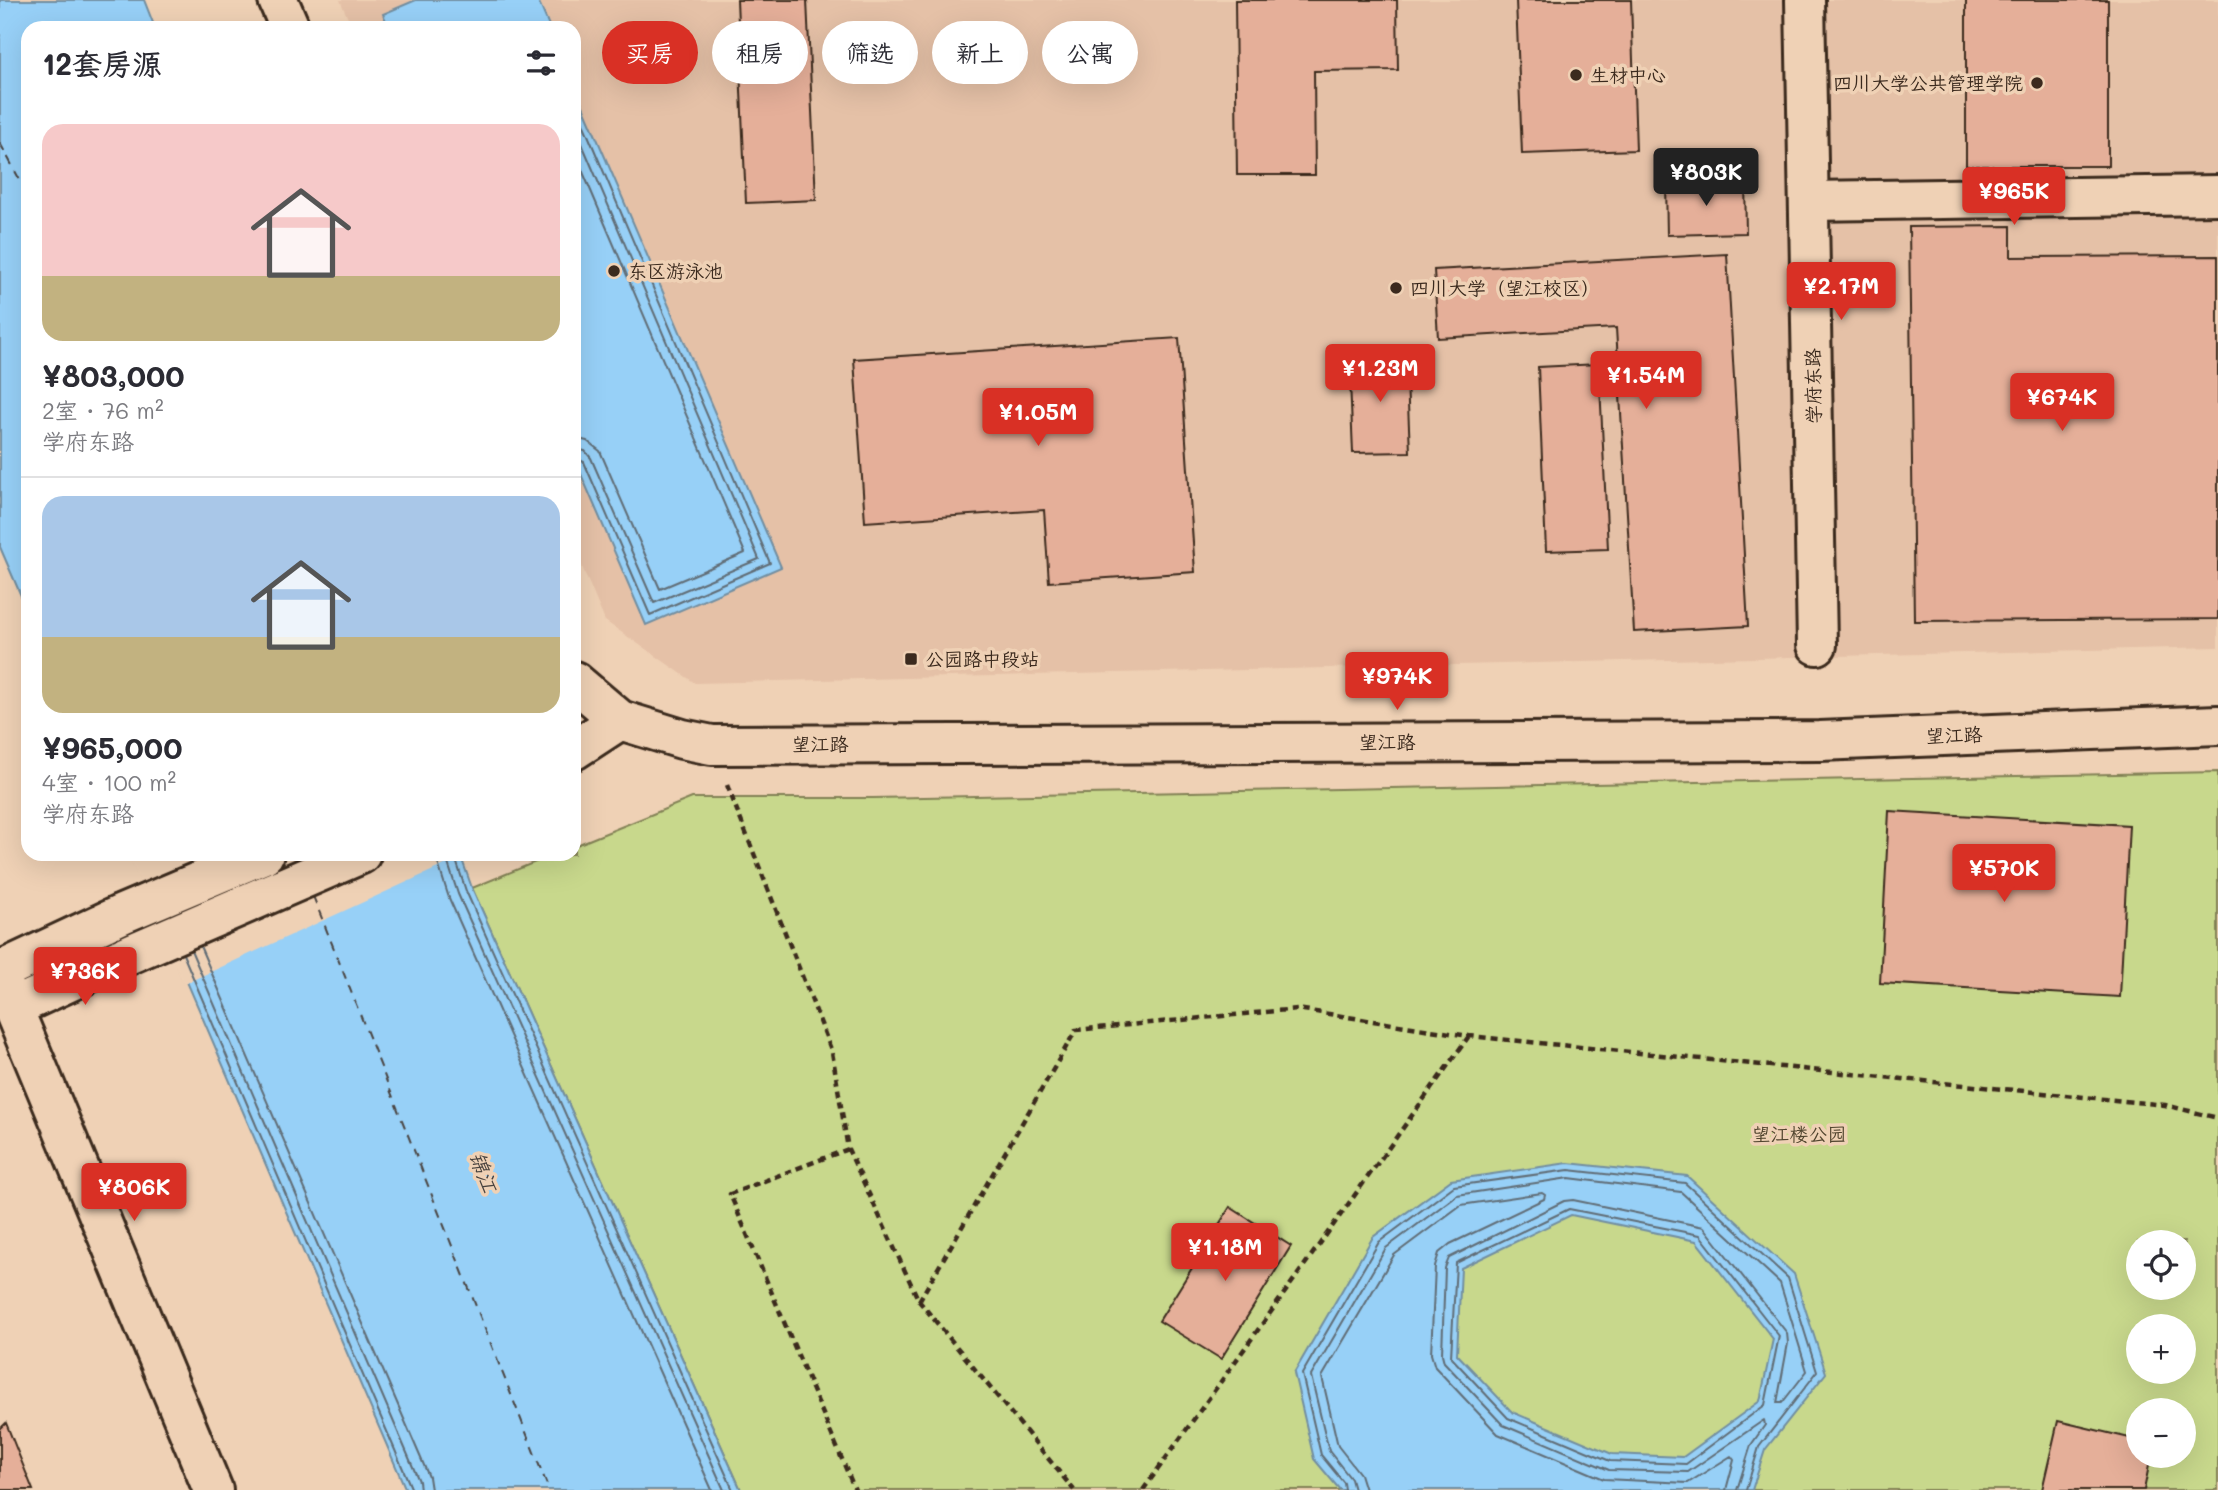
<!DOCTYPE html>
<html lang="zh">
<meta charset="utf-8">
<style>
body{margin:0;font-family:Mali,"LXGW WenKai TC",sans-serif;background:#f2f2f3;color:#2b2b33;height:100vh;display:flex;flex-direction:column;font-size:26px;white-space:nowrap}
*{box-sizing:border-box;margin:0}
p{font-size:23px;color:#7c7c81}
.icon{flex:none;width:38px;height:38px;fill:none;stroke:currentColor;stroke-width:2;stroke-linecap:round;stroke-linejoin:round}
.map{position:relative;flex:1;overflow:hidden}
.panel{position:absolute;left:21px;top:21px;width:560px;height:840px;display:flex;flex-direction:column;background:#fff;border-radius:21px;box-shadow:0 7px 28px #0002}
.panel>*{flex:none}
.hud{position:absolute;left:602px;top:21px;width:665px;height:63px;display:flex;gap:14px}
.tools{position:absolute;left:2126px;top:1230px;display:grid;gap:14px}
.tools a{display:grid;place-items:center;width:70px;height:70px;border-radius:50%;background:#fff;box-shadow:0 7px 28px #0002;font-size:35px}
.price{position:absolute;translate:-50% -60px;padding:0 16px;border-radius:7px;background:#d93025;color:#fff;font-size:23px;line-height:46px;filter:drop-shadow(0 2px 4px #0008)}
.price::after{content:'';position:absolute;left:50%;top:42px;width:21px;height:16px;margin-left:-10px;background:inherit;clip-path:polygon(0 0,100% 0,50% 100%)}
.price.active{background:#222;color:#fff}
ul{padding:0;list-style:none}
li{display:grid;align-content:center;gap:14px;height:371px;padding:0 21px}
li+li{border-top:2px solid #e1e1e2}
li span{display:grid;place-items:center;height:217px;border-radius:21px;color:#555}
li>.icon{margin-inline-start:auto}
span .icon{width:126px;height:126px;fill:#fffc;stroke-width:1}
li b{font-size:30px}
h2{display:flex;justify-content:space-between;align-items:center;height:84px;padding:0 21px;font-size:30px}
.pill{padding:0 24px;border-radius:32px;background:#fff;box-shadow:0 7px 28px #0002;font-size:24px;line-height:63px}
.pill.active{background:#d93025;color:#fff}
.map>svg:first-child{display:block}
.built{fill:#e5c1a7}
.green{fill:#c8d88c;stroke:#828155;stroke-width:2;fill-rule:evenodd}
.water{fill:#97d0f7;stroke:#728ea0;stroke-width:2;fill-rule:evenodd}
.pier{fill:#efd1b5}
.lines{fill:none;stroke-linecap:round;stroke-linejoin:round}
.shore{stroke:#606c75;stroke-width:2}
.ferry{stroke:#49433f;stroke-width:2;stroke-dasharray:9 7;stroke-linecap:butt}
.building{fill:#e5af99;stroke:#3b2a1e;stroke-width:2}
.minor-casing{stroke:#3b2a1e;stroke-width:44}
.path{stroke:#3b2a1e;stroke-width:4.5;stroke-dasharray:7 5;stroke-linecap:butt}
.minor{stroke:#efd1b5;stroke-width:38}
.poi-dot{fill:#3b2a1e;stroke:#efd1b5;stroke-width:2.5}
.labels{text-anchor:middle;stroke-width:7;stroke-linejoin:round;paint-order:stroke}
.poi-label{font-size:19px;fill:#3b2a1e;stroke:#efd1b5;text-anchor:start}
.street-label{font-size:19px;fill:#3b2a1e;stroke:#efd1b5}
.park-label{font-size:19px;fill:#50442e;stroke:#efd1b5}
.water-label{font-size:21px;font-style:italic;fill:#49433f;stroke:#efd1b5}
</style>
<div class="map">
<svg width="2218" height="1490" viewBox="0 0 2218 1490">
<rect width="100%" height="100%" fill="#efd1b5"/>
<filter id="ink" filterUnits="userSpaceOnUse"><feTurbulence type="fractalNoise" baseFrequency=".0143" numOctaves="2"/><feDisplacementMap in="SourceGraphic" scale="14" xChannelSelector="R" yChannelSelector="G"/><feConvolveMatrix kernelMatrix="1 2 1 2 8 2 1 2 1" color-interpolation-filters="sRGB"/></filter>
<g filter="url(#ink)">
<path class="built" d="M340 0H2218V647L695 683 605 621 574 548V28H352Z"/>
<path class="green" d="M2218 772V1490H741L472 888 555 854H574V846L692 798H873ZM2138 1242H2184V1288H2138ZM2138 1326H2184V1372H2138ZM2138 1410H2184V1456H2138Z"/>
<path class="water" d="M0 0H144L155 28H28V612L0 547Z
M416 0H538L550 28H389L383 14Z
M574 85 781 567 646 625 574 458Z
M132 854H460L472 888 741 1490H406Z
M1568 1163 1687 1176 1794 1274 1826 1373 1765 1450 1752 1490H1340L1314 1459 1294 1373 1373 1237 1451 1180ZM1571 1215 1696 1241 1773 1339 1760 1401 1683 1457 1612 1454 1512 1412 1457 1354 1461 1268Z"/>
<path class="pier" d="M150 854H464V856L184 984 132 862Z"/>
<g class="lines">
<path class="shore" d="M574 102 770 563 650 615 584 462 574 458
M574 125 759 559 654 603 591 458 585 451 574 449
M574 151 745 553 660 589 600 451 587 441 574 438
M435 854 449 898 712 1490
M445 854 458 894 724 1490
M454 854 466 891 733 1490
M200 946 429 1477 431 1490
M191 950 419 1481 420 1490
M183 954 412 1490
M1569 1209 1700 1235 1779 1336 1765 1405 1686 1464 1610 1461 1508 1418 1451 1357 1456 1263Z
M1345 1490 1344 1483 1321 1455 1302 1374 1379 1242 1454 1186 1569 1170 1685 1183 1788 1278 1817 1372 1759 1447 1746 1490
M1354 1490 1351 1479 1329 1451 1311 1376 1386 1248 1457 1195 1569 1178 1681 1192 1780 1283 1807 1371 1782 1403H1777L1788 1343 1787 1333 1704 1227 1573 1200 1564 1201 1449 1258 1445 1268 1442 1354 1444 1362 1503 1425 1609 1470 1688 1472 1764 1420 1765 1425 1751 1445 1737 1490
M1365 1490 1360 1474 1338 1446 1322 1377 1394 1255 1461 1205 1542 1193 1545 1195 1544 1199 1450 1244 1439 1253 1435 1266 1431 1354 1435 1367 1498 1434 1604 1479 1688 1483 1731 1456 1734 1460 1726 1490"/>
<path class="ferry" d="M0 143 28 195
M297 854 300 861
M313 896 549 1490"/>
</g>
<path class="building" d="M737 0H807L816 200 746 203Z
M1235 0H1397L1398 70 1314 71 1315 175H1237Z
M1516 0H1631L1636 150 1522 154Z
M1966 0H2108V166H1966Z
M1745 180 1746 233 1667 235 1666 182Z
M2011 226V257L2218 256V619L1914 621 1909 227Z
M1727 254 1748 626 1634 632 1616 328 1438 338 1434 270Z
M1179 338 1195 572 1049 582 1044 510 865 522 854 359Z
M1406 355 1410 452 1353 453 1349 356Z
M1599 364 1608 549 1546 551 1538 367Z
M1889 811 2129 825 2120 997 1880 983Z
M1230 1207 1291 1246 1221 1359 1159 1321Z
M2058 1421 2138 1440V1456H2151L2144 1490H2042Z
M6 1423 33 1490H0V1429Z"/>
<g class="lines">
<defs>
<path id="minor" d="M278 0 290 28
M1805 0 1817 645
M1809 201 2218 195
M574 681 620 720 682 739 712 745 1820 741 2218 725
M574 750 620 720
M0 971 122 914 264 854
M0 977 213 1490
M12 1008 132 953 361 854"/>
</defs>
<use href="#minor" class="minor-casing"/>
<path class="path" d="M727 785 832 1052 848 1149 919 1301 1074 1490
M848 1149 730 1194 855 1490
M919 1301 1076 1030 1297 1009 1469 1036 2165 1105 2218 1118
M1143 1490 1469 1036"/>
<use href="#minor" class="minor"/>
</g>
</g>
<g class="poi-dot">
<circle cx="1576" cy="75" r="7"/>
<circle cx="2037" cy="83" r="7"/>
<circle cx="614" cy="271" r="7"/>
<circle cx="1396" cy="288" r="7"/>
<rect x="904" y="652" width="14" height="14" rx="3.5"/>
</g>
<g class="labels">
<g class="poi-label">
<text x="1590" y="82">生材中心</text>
<text x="2023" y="90" text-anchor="end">四川大学公共管理学院</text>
<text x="628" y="278">东区游泳池</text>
<text x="1410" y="295">四川大学（望江校区）</text>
<text x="925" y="666">公园路中段站</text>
</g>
<g class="street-label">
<text transform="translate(1813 386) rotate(-91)" y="7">学府东路</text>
<text transform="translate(1954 735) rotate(-2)" y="7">望江路</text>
<text x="1387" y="749">望江路</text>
<text x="820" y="751">望江路</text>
</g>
<g class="park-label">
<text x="1799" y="1141">望江楼公园</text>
</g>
<g class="water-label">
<text transform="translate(483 1172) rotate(69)" y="7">锦江</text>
</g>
</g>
</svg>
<div class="tools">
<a><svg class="icon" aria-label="locate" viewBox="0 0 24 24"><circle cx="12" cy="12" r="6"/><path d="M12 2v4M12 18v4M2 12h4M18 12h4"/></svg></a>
<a>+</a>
<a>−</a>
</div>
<b class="price active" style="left:1706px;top:208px">¥803K</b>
<b class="price" style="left:2014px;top:227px">¥965K</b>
<b class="price" style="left:1841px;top:322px">¥2.17M</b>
<b class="price" style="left:1380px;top:404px">¥1.23M</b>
<b class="price" style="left:1646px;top:411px">¥1.54M</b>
<b class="price" style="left:2062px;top:433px">¥674K</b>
<b class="price" style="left:1038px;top:448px">¥1.05M</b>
<b class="price" style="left:1397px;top:712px">¥974K</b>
<b class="price" style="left:2004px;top:904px">¥570K</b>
<b class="price" style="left:85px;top:1007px">¥736K</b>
<b class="price" style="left:134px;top:1223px">¥806K</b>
<b class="price" style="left:1225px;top:1283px">¥1.18M</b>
<div class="hud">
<a class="pill active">买房</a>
<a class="pill">租房</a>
<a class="pill">筛选</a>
<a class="pill">新上</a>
<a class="pill">公寓</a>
</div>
<section class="panel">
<h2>12套房源<svg class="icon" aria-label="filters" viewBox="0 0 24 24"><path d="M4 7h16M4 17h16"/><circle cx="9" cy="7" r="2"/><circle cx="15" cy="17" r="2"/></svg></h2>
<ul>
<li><span style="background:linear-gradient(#f6c9c9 70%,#c2b280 0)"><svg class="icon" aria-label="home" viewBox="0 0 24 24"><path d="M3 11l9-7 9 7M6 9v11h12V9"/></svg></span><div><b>¥803,000</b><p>2室 · 76 m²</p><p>学府东路</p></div></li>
<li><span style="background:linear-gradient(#a9c7e8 65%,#c2b280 0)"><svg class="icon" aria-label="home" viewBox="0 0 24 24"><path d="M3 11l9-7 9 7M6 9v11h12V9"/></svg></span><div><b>¥965,000</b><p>4室 · 100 m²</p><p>学府东路</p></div></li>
</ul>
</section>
</div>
